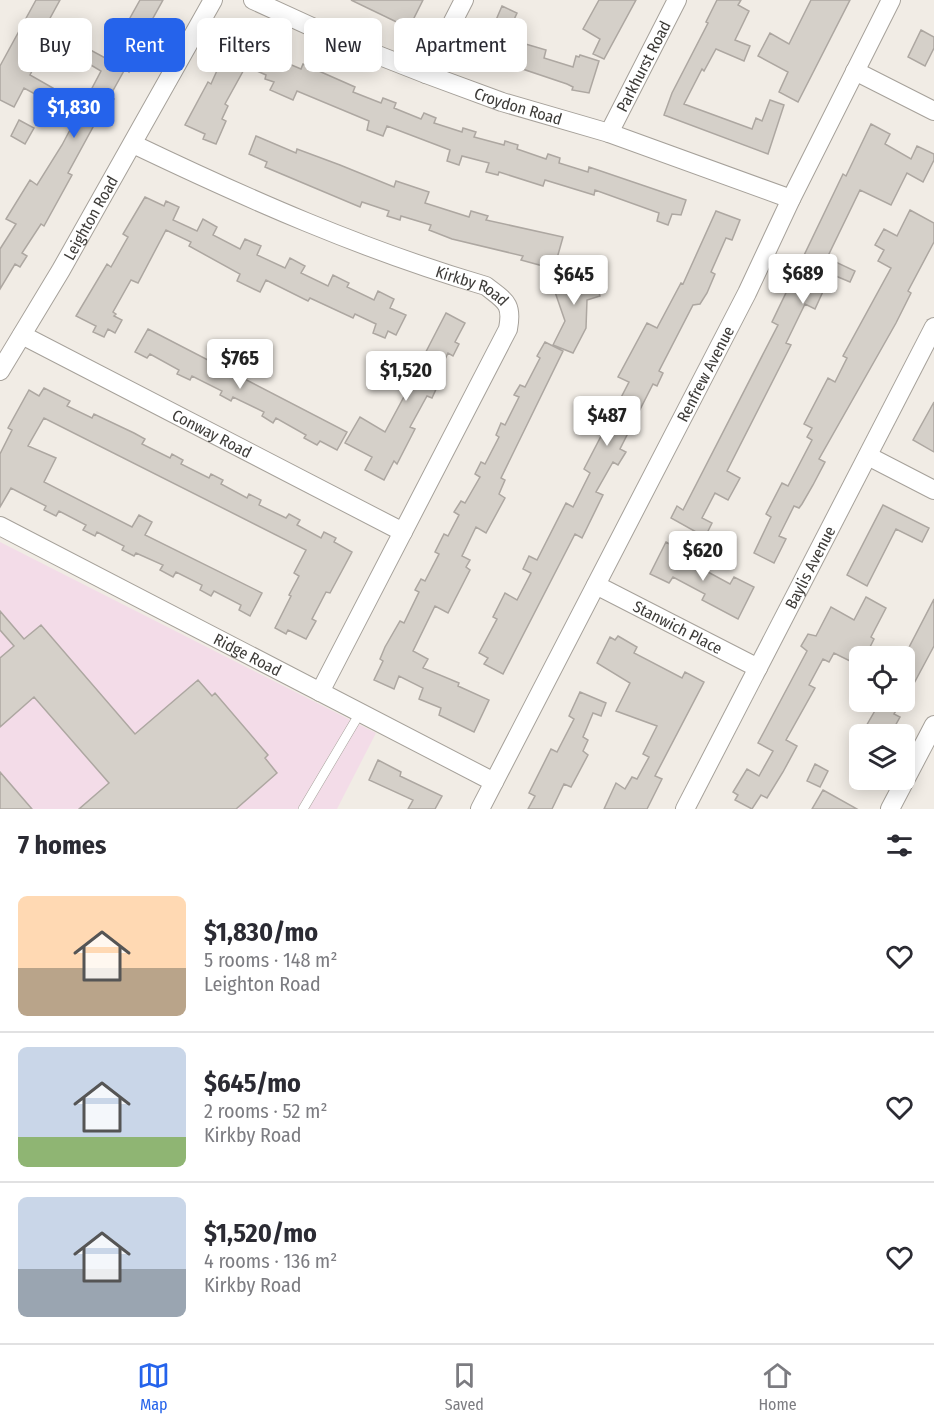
<!DOCTYPE html>
<meta charset="utf-8">
<style>
body{margin:0;font-family:"Fira Sans Condensed",sans-serif;background:#f7f7f7;color:#2b2b33;height:100vh;display:flex;flex-direction:column;font-size:22px;white-space:nowrap}
*{box-sizing:border-box;margin:0}
p{font-size:20px;color:#7c7c81}
.icon{flex:none;width:33px;height:33px;fill:none;stroke:currentColor;stroke-width:2;stroke-linecap:round;stroke-linejoin:round}
.map{position:relative;height:809px;overflow:hidden}
.side{display:flex;flex-direction:column;background:#fff;flex:1}
.side>*{flex:none}
.top-card{position:absolute;left:18px;top:18px;width:600px;height:54px;display:flex;gap:12px}
.buttons{position:absolute;left:849px;top:646px;display:grid;gap:12px}
.buttons a{display:grid;place-items:center;width:66px;height:66px;border-radius:9px;background:#fff;box-shadow:0 3px 15px #0003;font-size:30px}
.price{position:absolute;translate:-50% -51px;padding:0 14px;border-radius:6px;background:#fff;color:#222;font-size:20px;line-height:39px;filter:drop-shadow(0 2px 3px #0008)}
.price::after{content:'';position:absolute;left:50%;top:36px;width:18px;height:14px;margin-left:-9px;background:inherit;clip-path:polygon(0 0,100% 0,50% 100%)}
.price.current{background:#2563eb;color:#fff}
ul{padding:0;list-style:none}
li{display:flex;align-items:center;gap:18px;height:150px;padding:0 18px}
li+li{border-top:2px solid #e1e1e2}
li span{display:grid;place-items:center;flex:none;width:168px;height:120px;border-radius:9px;color:#555}
li>.icon{margin-inline-start:auto}
span .icon{width:72px;height:72px;fill:#fffc;stroke-width:1}
li b{font-size:26px}
h2{display:flex;justify-content:space-between;align-items:center;height:72px;padding:0 18px;font-size:26px}
.tag{padding:0 21px;border-radius:9px;background:#fff;box-shadow:0 3px 15px #0003;font-size:21px;line-height:54px}
.tag.current{background:#2563eb;color:#fff}
.menu{display:flex;justify-content:space-around;align-items:center;height:84px;border-top:2px solid #e1e1e2;background:#fff;font-size:16px;color:#7c7c81}
.menu a{display:grid;justify-items:center;gap:3px}
.menu .current{color:#2563eb}
.map>svg:first-child{display:block}
.education{fill:#f3dce8}
.building{fill:#d5d0c9;stroke:#ada7a1;stroke-width:1.5}
.lines{fill:none;stroke-linecap:round;stroke-linejoin:round}
.service-casing{stroke:#a6a19a;stroke-width:10}
.minor-casing{stroke:#a6a19a;stroke-width:20}
.service{stroke:#fff;stroke-width:9}
.minor{stroke:#fff;stroke-width:18}
.labels{text-anchor:middle;stroke-width:4.5;stroke-linejoin:round;paint-order:stroke}
.street-label{font-size:16px;fill:#3d3b38;stroke:#fff}
</style>
<div class="map">
<svg width="934" height="809" viewBox="0 0 934 809">
<rect width="100%" height="100%" fill="#f1ece5"/>
<path class="education" d="M0 542 376 733 337 809H0Z"/>
<path class="building" d="M36 0H60L37 42 45 47 30 75 53 88 46 100 24 88 14 107 0 100V66Z
M140 0H163L152 20 156 22 150 33 147 31 131 58 135 60 129 72 125 69 110 96 114 99 108 109 104 107 68 173 72 175 44 226 41 224 22 253 27 256 20 267 15 264 0 289V249L16 224 6 219 30 180 37 185 62 145 101 71 79 58 85 47 107 59Z
M351 0H423L409 28Z
M599 0H636L604 59 593 54 600 39 583 29Z
M717 0H741L738 5 749 11 735 40 750 46 744 61 716 49 704 71 702 69 684 104 752 129 756 118 762 121 770 100 784 105 768 154 664 115 672 93 708 23 706 22Z
M811 0H850L798 102 779 92 788 72 758 56 770 33 789 44Z
M502 6 517 13 507 35 513 37 512 40 546 50 544 58 573 67 576 56 579 57 580 55 599 61 589 93 572 90 573 87 567 84 481 55Z
M921 30 934 37V48L925 66 908 57Z
M232 37 242 41 243 37 265 47 263 53 301 69 303 64 355 87 353 92 381 103 383 98 396 103 394 108 421 119 424 113 436 118 434 123 462 132 463 128 476 132 474 137 504 145 505 141 518 145 517 149 546 159 548 154 560 158 559 163 588 172 589 167 686 200 681 215 672 214 668 225 657 221 659 213 595 190 594 195 545 180 543 186 499 172 498 175 486 172 489 163 462 156 459 165 447 161 450 150 387 126 383 136 367 130 369 121 297 91 293 100 270 90 274 82 265 79 266 75 246 66 225 104 228 106 222 119 226 121 216 144 203 139 205 134 185 125 208 82 211 84Z
M19 120 34 128 25 144 11 136Z
M871 124 890 134 885 144 911 159 917 146 934 154V160L923 182 907 173 891 205 860 190 827 258 855 271 850 282 831 274 815 309 805 304 786 343 791 345 727 471 740 478 728 500 715 493 702 518 712 523 705 537 671 518 677 506 683 510 778 325 772 322 843 174 846 176Z
M256 136 296 153 297 149 340 165 394 187 396 181 429 192 425 203 469 217 471 211 488 216 486 220 563 237 554 269 521 260 523 256 452 239 429 230 431 225 401 216 400 220 387 216 389 211 362 202 360 207 265 167 267 162 249 154Z
M145 197 164 206 166 201 179 207 173 220 197 231 203 219 217 227 213 235 240 249 245 239 261 246 257 255 285 268 290 258 305 266 301 273 328 286 333 275 349 283 347 287 374 300 378 291 394 299 390 308 406 315 396 335 388 331 385 338 373 333 376 324 355 314 353 318 310 298 308 301 266 280 260 292 237 281 240 274 189 246 191 242 166 230 138 283 131 280 113 312 116 314 114 316 122 320 115 333 108 329 104 337 93 332 96 326 76 316 107 264 111 267 128 237 123 234Z
M910 210 934 223V242L908 291 911 293 896 323 819 459 825 462 813 485 802 504 799 508 794 506 779 536 786 539 774 563 754 553 771 517 766 514 782 483 788 486 812 440 807 437 812 428 804 424 828 378 835 382 847 358 843 356 891 268 878 261 884 250 875 245 884 229 897 236Z
M716 211 740 220 732 240 726 238 711 272 715 274 707 293 700 304 693 305 659 371 663 373 657 386 653 384 620 449 626 452 618 465 613 462 596 492 603 495 582 538 575 534 503 674 484 664 488 658 479 653 497 619 493 617 505 593 517 600 531 573 523 569 529 556 537 560 566 503 573 507 590 473 584 469 629 382 618 377 647 323 657 328 681 283 683 284Z
M577 264 581 277 593 273 600 296 587 300 586 328 573 353 553 345 565 321 555 292 563 290 557 271Z
M446 313 465 323 455 342 459 344 453 356 448 353 433 385 437 387 432 398 427 396 410 427 415 429 397 464 394 461 384 480 365 470 372 457 345 443 360 417 385 432 407 391 381 380 388 365 405 373 409 365 417 369Z
M148 329 347 432 337 450 320 441 317 445 304 438 306 435 276 418 273 423 262 416 264 412 233 397 231 401 220 395 222 391 192 376 190 380 177 374 179 370 150 354 147 358 135 352Z
M545 342 563 351 501 478 505 480 499 494 505 498 486 533 476 527 462 556 470 560 466 567 470 570 448 613 435 606 413 651 428 659 423 668 459 683 458 686 489 700 474 732 439 715 441 708 419 699 423 688 399 676 394 689 374 680 383 661 380 659 385 647 400 621 404 623 419 592 415 590 421 579 425 581 439 554 435 552 444 534 448 536 459 515 454 512 461 501 465 503 480 477 475 474 481 462 485 464 499 437 496 435 501 423 505 425 519 397 514 395 520 385 525 387 540 358 537 356Z
M44 388 70 401 67 406 92 418 94 414 134 433 145 439 142 444 170 458 172 454 183 460 181 464 209 478 211 474 223 480 221 484 247 498 249 494 261 500 259 505 286 518 289 514 300 520 297 525 321 538 324 532 336 538 334 542 352 552 330 593 326 592 312 619 316 621 306 639 288 630 286 634 275 628 291 596 289 595 299 576 294 573 306 550 44 418 28 446 56 458 44 482 132 527 139 515 152 522 145 535 262 593 250 616 239 610 241 605 214 591 211 596 200 590 202 585 176 572 173 577 160 570 163 565 136 553 134 556 122 550 124 546 97 532 95 536 83 530 86 525 59 511 56 516 44 510 46 506 11 488 0 507V454L12 430 8 428 29 390 39 396Z
M934 402V452L913 440Z
M883 505 929 528 922 542 896 529 867 586 847 575Z
M666 542 685 553 682 558 730 584 734 577 754 587 738 619 702 600 705 594 673 577 669 583 650 574Z
M866 597 886 608 871 637 874 639 865 657H860V666L834 653 829 662 823 659 809 685 815 688 786 740 797 746 783 772 767 798 761 795 752 809 735 800 738 795 733 792 747 769 759 776 773 751 758 743 807 651 801 646 808 634 816 636 831 607 854 620Z
M934 599V646L904 702V657Z
M0 611 24 639 41 625 135 734 198 680 212 696 215 693 268 755 265 758 277 773 236 809H79L109 783 34 697 0 727V658L14 646 0 630Z
M618 636 637 647 634 653 682 678 685 672 704 682 655 776 662 779 647 809H604L616 783 625 789 632 777 637 779 649 757 643 754 657 726 616 711 630 683 597 663 610 637 615 640Z
M580 692 606 703 601 716 593 713 583 737 588 740 583 751 588 755 571 787 564 784 552 809H528L535 796 529 793 551 749 557 752 574 719 569 716Z
M880 702H901L894 714 900 717 890 735H861Z
M378 760 401 772 400 776 442 796 435 809H408L413 800 369 780Z
M815 764 828 771 820 787 807 781Z
M0 772 32 809H0Z
M823 790 857 809H812Z"/>
<g class="lines">
<defs>
<path id="service" d="M303 809 360 713"/>
<g id="minor">
<path id="s1" d="M253 0 347 43 426 74 502 102 609 133 791 199"/>
<path d="M855 71 934 111"/>
<path d="M426 74 464 0"/>
<path id="s2" d="M609 133 677 0"/>
<path id="s3" d="M133 144C248 199 363 250 486 286 505 301 513 303 508 329L320 692"/>
<path id="s4" d="M22 335 403 532"/>
<path id="s5" d="M0 371 61 270 213 0"/>
<path d="M868 456 934 490"/>
<path id="s6" d="M0 526 494 782"/>
<path id="s7" d="M596 585 758 668"/>
<path id="s8" d="M480 809 747 293 791 199 891 0"/>
<path id="s9" d="M685 809 934 327"/>
<path d="M890 809 934 725"/>
</g>
</defs>
<use href="#service" class="service-casing"/>
<use href="#minor" class="minor-casing"/>
<use href="#service" class="service"/>
<use href="#minor" class="minor"/>
</g>
<g class="labels">
<g class="street-label">
<text dy="6" stroke="none"><textPath href="#s2" startOffset="75">Parkhurst Road</textPath></text>
<text dy="6" stroke="none"><textPath href="#s1" startOffset="286">Croydon Road</textPath></text>
<text dy="6" stroke="none"><textPath href="#s5" startOffset="178">Leighton Road</textPath></text>
<text dy="6" stroke="none"><textPath href="#s3" startOffset="368">Kirkby Road</textPath></text>
<text dy="6" stroke="none"><textPath href="#s8" startOffset="490">Renfrew Avenue</textPath></text>
<text dy="6" stroke="none"><textPath href="#s4" startOffset="214">Conway Road</textPath></text>
<text dy="6" stroke="none"><textPath href="#s9" startOffset="272">Baylis Avenue</textPath></text>
<text dy="6" stroke="none"><textPath href="#s7" startOffset="92">Stanwich Place</textPath></text>
<text dy="6" stroke="none"><textPath href="#s6" startOffset="279">Ridge Road</textPath></text>
</g>
</g>
</svg>
<div class="buttons">
<a><svg class="icon" aria-label="locate" viewBox="0 0 24 24"><circle cx="12" cy="12" r="6"/><path d="M12 2v4M12 18v4M2 12h4M18 12h4"/></svg></a>
<a><svg class="icon" aria-label="layers" viewBox="0 0 24 24"><path d="M12 4l9 5-9 5-9-5zM3 14l9 5 9-5"/></svg></a>
</div>
<b class="price current" style="left:74px;top:139px">$1,830</b>
<b class="price" style="left:803px;top:305px">$689</b>
<b class="price" style="left:574px;top:306px">$645</b>
<b class="price" style="left:240px;top:390px">$765</b>
<b class="price" style="left:406px;top:402px">$1,520</b>
<b class="price" style="left:607px;top:447px">$487</b>
<b class="price" style="left:703px;top:582px">$620</b>
<div class="top-card">
<a class="tag">Buy</a>
<a class="tag current">Rent</a>
<a class="tag">Filters</a>
<a class="tag">New</a>
<a class="tag">Apartment</a>
</div>
</div>
<section class="side">
<h2>7 homes<svg class="icon" aria-label="filters" viewBox="0 0 24 24"><path d="M4 7h16M4 17h16"/><circle cx="9" cy="7" r="2"/><circle cx="15" cy="17" r="2"/></svg></h2>
<ul>
<li><span style="background:linear-gradient(#ffd9b3 60%,#b9a48a 0)"><svg class="icon" aria-label="home" viewBox="0 0 24 24"><path d="M3 11l9-7 9 7M6 9v11h12V9"/></svg></span><div><b>$1,830/mo</b><p>5 rooms · 148 m²</p><p>Leighton Road</p></div><svg class="icon" aria-label="heart" viewBox="0 0 24 24"><path d="M12 20l-8-8c-3-5 5-10 8-4 3-6 11-1 8 4z"/></svg></li>
<li><span style="background:linear-gradient(#c9d6e8 75%,#8fb573 0)"><svg class="icon" aria-label="home" viewBox="0 0 24 24"><path d="M3 11l9-7 9 7M6 9v11h12V9"/></svg></span><div><b>$645/mo</b><p>2 rooms · 52 m²</p><p>Kirkby Road</p></div><svg class="icon" aria-label="heart" viewBox="0 0 24 24"><path d="M12 20l-8-8c-3-5 5-10 8-4 3-6 11-1 8 4z"/></svg></li>
<li><span style="background:linear-gradient(#c9d6e8 60%,#9aa5b1 0)"><svg class="icon" aria-label="home" viewBox="0 0 24 24"><path d="M3 11l9-7 9 7M6 9v11h12V9"/></svg></span><div><b>$1,520/mo</b><p>4 rooms · 136 m²</p><p>Kirkby Road</p></div><svg class="icon" aria-label="heart" viewBox="0 0 24 24"><path d="M12 20l-8-8c-3-5 5-10 8-4 3-6 11-1 8 4z"/></svg></li>
</ul>
</section>
<nav class="menu">
<a class="current"><svg class="icon" aria-label="map" viewBox="0 0 24 24"><path d="M3 6l6-2 6 2 6-2v14l-6 2-6-2-6 2zM9 4v14M15 6v14"/></svg>Map</a>
<a><svg class="icon" aria-label="saved" viewBox="0 0 24 24"><path d="M7 4h10v16l-5-4-5 4z"/></svg>Saved</a>
<a><svg class="icon" aria-label="home" viewBox="0 0 24 24"><path d="M3 11l9-7 9 7M6 9v11h12V9"/></svg>Home</a>
</nav>
